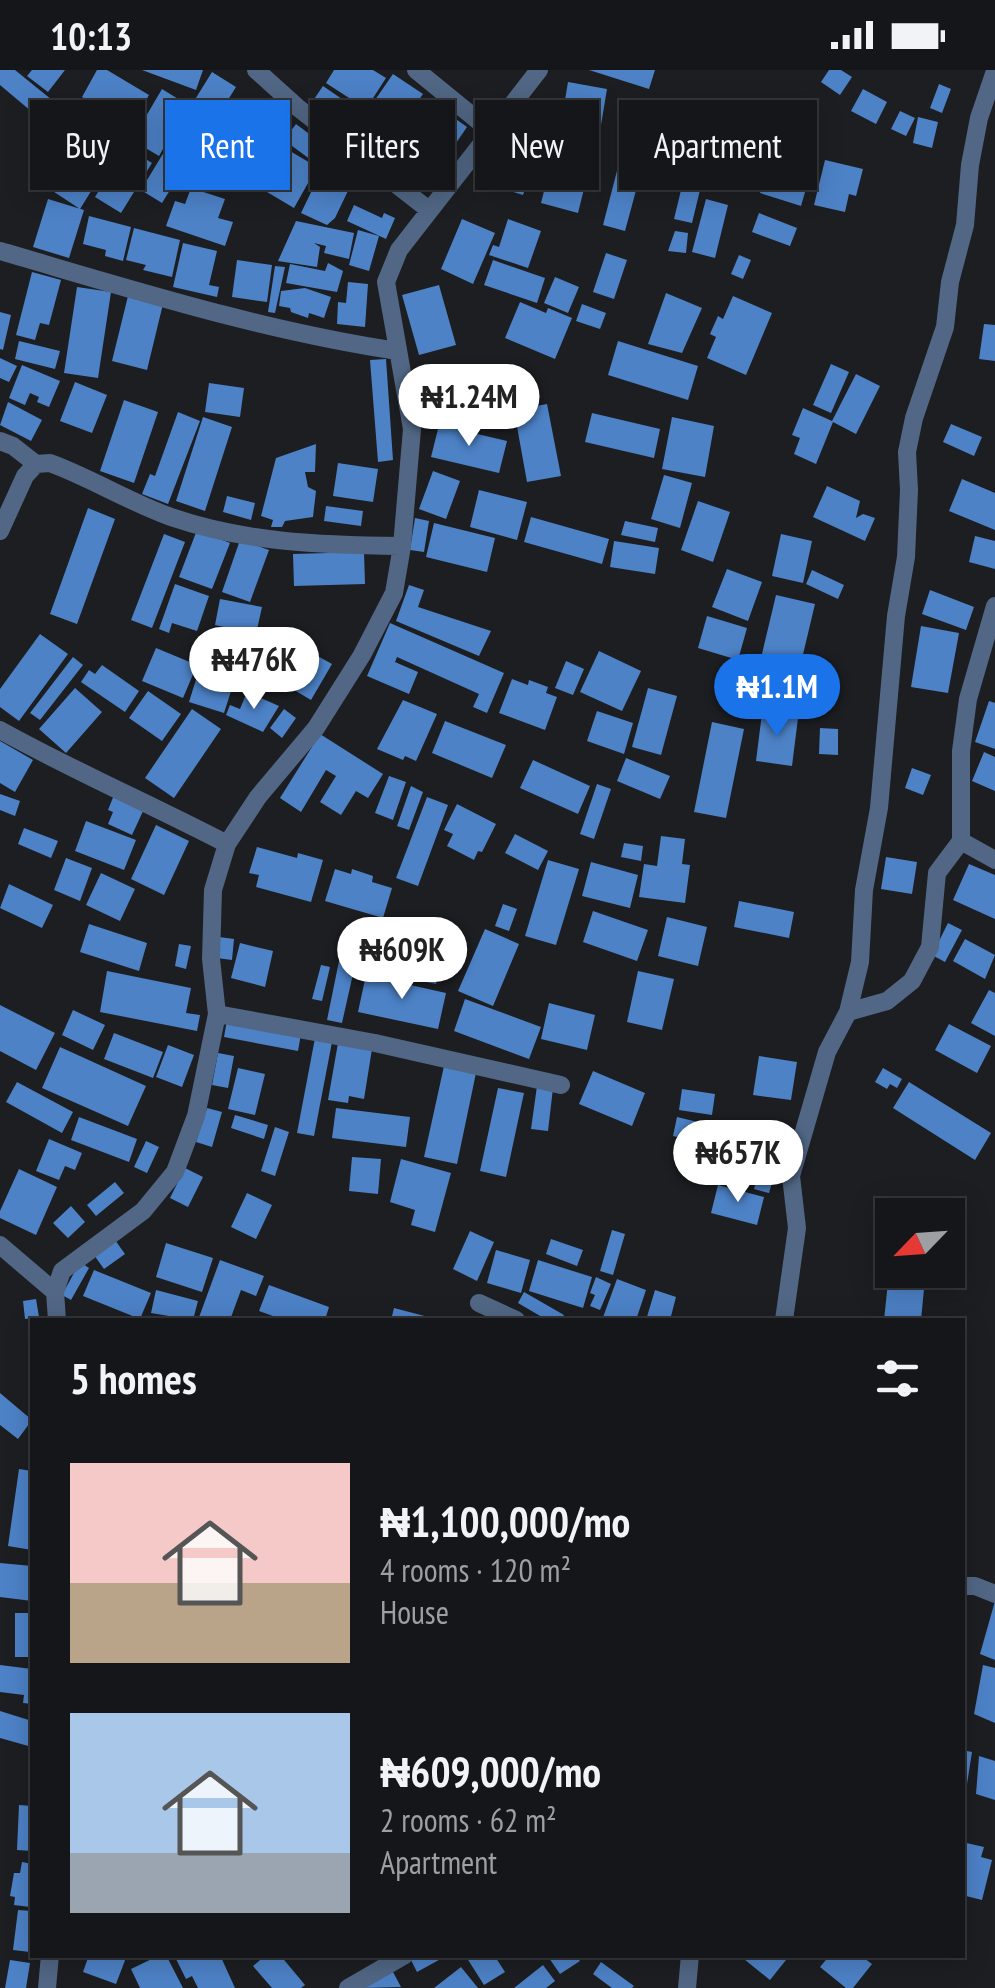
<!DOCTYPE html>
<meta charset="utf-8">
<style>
body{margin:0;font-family:"PT Sans Narrow",sans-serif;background:#222327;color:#f1f3f6;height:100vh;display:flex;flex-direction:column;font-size:38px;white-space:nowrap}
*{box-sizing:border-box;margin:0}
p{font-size:32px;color:#9d9fa2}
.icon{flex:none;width:55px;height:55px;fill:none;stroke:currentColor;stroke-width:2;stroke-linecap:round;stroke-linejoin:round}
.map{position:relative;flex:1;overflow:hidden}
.side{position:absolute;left:30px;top:1248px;width:935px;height:640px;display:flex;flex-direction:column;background:#15161a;border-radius:0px;box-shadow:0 5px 25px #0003,0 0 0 2px #343539}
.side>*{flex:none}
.hud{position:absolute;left:30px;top:30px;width:935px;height:90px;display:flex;gap:20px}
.needle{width:65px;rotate:245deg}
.tools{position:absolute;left:875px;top:1128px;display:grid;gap:20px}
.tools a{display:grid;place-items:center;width:90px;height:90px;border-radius:0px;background:#15161a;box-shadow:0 5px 25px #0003,0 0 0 2px #343539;font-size:50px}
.price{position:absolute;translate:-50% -85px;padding:0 22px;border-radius:35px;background:#fff;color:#222;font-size:32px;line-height:65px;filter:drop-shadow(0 2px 5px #0008)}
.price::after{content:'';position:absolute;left:50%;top:60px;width:30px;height:22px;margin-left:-15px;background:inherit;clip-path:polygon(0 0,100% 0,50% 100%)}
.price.selected{background:#1a73e8;color:#fff}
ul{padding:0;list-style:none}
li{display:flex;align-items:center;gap:30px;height:250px;padding:0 40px}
li span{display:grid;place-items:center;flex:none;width:280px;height:200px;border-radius:0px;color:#555}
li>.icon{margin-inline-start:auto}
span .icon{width:120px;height:120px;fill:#fffc;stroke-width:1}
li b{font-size:42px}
h2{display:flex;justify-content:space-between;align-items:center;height:120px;padding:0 40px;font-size:42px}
.chip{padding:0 35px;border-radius:0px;background:#15161a;box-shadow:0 5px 25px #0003,0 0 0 2px #343539;font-size:35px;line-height:90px}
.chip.selected{background:#1a73e8;color:#fff}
.status{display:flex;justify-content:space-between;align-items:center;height:70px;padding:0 50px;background:#15161a;direction:ltr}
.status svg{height:28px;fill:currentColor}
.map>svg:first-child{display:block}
.building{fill:#4d82c7}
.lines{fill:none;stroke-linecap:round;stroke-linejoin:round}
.street{stroke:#516785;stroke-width:18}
</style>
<div class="status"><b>10:13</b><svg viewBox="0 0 49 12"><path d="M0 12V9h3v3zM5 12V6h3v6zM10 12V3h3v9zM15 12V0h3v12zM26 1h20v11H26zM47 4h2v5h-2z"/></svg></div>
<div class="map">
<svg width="995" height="1918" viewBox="0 0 995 1918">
<rect width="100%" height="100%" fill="#1c1e22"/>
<path class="building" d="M0 0H15L52 30 38 47 0 15Z
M32 0H65L48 22 27 6Z
M97 0H107L149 25 132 56 82 27Z
M142 0H203L196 20Z
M334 0H373L386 8 366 39 326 13Z
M589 0H655L649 19Z
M829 0H841L852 7 840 25 821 12Z
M212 2 236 17 210 59 186 44Z
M393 4 423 24 408 45 417 51 406 67 368 40Z
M568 12 607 19 600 61 561 54Z
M939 14 951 19 942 43 930 38Z
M323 16 358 40 347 57 335 50 333 54 308 38Z
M162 19 188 35 159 86 132 70Z
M863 19 887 32 876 54 851 41Z
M77 37 126 67 107 98 58 67Z
M900 41 915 48 906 66 891 59Z
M453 47 467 57 450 82 436 73Z
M918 47 938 52 932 78 913 73Z
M184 49 206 62 162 133 141 120Z
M509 50 544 61 536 86 549 90 543 108 530 104 523 125 489 114Z
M378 52 407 74 391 96 362 74Z
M296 54 324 75 311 90 284 70Z
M559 62 596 71 578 143 541 133Z
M627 62 650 69 625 161 603 155Z
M126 77 152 93 121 143 95 127Z
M51 79 98 110 80 139 33 108Z
M654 79 667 84 658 113 645 109Z
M418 80 438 94 421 121 401 107Z
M290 81 317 97 294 138 267 122Z
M690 83 708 87 692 153 674 149Z
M329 85 358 100 335 148 327 155 301 143Z
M825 90 863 99 856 126 849 124 845 142 814 135Z
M769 92 810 105 801 136 760 123Z
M191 118 225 129 218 148 233 152 225 176 166 156 175 131 185 134Z
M48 129 84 140 69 188 33 177Z
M706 129 728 135 715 188 692 182Z
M354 135 382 148 384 143 395 148 386 169 347 151Z
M759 143 797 158 790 176 752 162Z
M89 146 131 157 123 191 105 186 106 180 83 174Z
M462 149 495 163 473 214 441 199Z
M508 149 541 161 528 198 489 185 493 175 499 177Z
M296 151 354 163 349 189 324 183 326 176 314 173 320 177 317 197 278 191Z
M134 158 180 170 172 207 143 200 146 195 126 190Z
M358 160 379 166 369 201 349 195Z
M675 161 688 163 686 183 668 181Z
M183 173 217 181 209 215 219 217 217 227 173 217Z
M606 183 627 190 614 229 593 222Z
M739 185 751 190 743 209 731 204Z
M237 190 272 195 267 232 232 227Z
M493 190 545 208 537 233 484 215Z
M328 193 343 201 337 222 286 213 290 194 325 201Z
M275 196 285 197 275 243 268 242Z
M32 202 61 210 49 255 40 253 35 270 16 265Z
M555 207 579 217 568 243 544 233Z
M348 212 368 214 365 257 337 254 338 232 346 233Z
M439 215 456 275 419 285 402 225Z
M77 217 111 222 98 308 64 303Z
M305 218 331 227 324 248 309 243 308 248 291 242 290 238 279 236 281 221Z
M666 223 702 238 682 283 648 274Z
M128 226 163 234 147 300 112 291Z
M733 226 772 243 746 305 707 288 716 267 710 264 718 246 723 249Z
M520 232 546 243 548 238 572 248 555 289 505 268Z
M582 234 606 243 600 259 576 251Z
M0 242 11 245 3 280 0 279Z
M984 254 995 255V291L979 289Z
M19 271 60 281 55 299 15 289Z
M618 271 698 296 688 330 608 305Z
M0 288 17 296 9 312 0 308Z
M386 289 393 390 378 392 370 290Z
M831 294 849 302 831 343 813 335Z
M22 295 60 311 49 337 37 332 39 327 30 323 25 335 9 328Z
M425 302 500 314 497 330 423 318Z
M856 304 880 316 856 364 833 352 816 394 794 384 800 368 792 365 803 338 832 351Z
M75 312 107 325 92 363 60 351Z
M209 313 244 318 240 347 205 342Z
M428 325 503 343 499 358 424 340Z
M124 330 158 342 134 413 100 401Z
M8 332 42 350 31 371 0 355Z
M547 334 561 406 527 412 514 340Z
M178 342 200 351 168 434 142 424 150 404 155 406Z
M592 343 660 359 654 388 585 372Z
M203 347 232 357 205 441 176 431Z
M672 347 714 356 705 407 662 399Z
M951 354 982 367 974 386 943 372Z
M439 355 507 371 499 403 431 387Z
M316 374 315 402H305L308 417 316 421 313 447 285 451 282 457H271L273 450 261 446 276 388Z
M338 393 378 399 373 432 333 426Z
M433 401 460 411 446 449 419 439Z
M664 405 692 413 680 458 651 449Z
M962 409 995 423V460L949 441Z
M827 416 860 431 856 448 863 444 875 448 865 471 813 447Z
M479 420 527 432 517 470 470 457Z
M227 426 255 433 251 450 223 442Z
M698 431 730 442 713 492 681 480Z
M326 436 363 441 361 456 324 451Z
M88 438 115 449 77 554 50 544Z
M531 447 609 469 602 494 524 472Z
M415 448 429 451 424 482 410 480Z
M625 451 658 458 655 472 621 465Z
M434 453 495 468 487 502 426 487Z
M197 460 230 473 212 519 179 507Z
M164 464 185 472 152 558 131 550Z
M781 464 812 471 803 513 772 506Z
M975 466 995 471V499L969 492Z
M240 470 269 480 250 532 222 522Z
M614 471 659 478 655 504 610 497Z
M364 482 365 514 294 516 293 484Z
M727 499 762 512 748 551 712 537Z
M812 500 844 515 838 529 806 514Z
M175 514 209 526 197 561 172 553 169 563 159 559Z
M409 515 424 520 418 537 491 561 479 586 396 551Z
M930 520 974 537 966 560 922 544Z
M776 525 815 534 795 618 756 609Z
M220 529 262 537 256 564 215 555Z
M707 546 747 558 738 590 698 578Z
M390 553 504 603 487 643 473 637 479 624 397 587 395 592 418 602 409 624 367 606Z
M921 556 959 563 948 623 911 617Z
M40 564 68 584 19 651 0 637V619Z
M156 578 197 595 183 628 142 611Z
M599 581 641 601 622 641 580 622Z
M204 584 246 598 238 621 232 618 224 643 189 632Z
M314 584 332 594 311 630 294 620Z
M73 587 83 595 40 650 30 643Z
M566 591 584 599 573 625 555 618Z
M102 595 139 621 125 642 81 612 89 600 95 604Z
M512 609 528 615 529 610 548 617 546 623 557 627 545 660 499 643Z
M75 618 102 642 66 683 39 659Z
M648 618 677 626 661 685 632 677Z
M148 621 181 644 162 671 129 648Z
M247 622 279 636 263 662 226 645 230 635 240 639Z
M403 630 437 644 416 691 405 686 403 690 377 679Z
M989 631 995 633V679L975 672Z
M192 639 221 659 174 728 145 708Z
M284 639 296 648 282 668 270 658Z
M597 641 633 653 624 684 587 671Z
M762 643 798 648 792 696 756 691Z
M445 651 506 675 492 708 432 683Z
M712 652 744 659 726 748 694 742Z
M820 658 838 659V685L819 684Z
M320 664 383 704 368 728 356 721 341 745 320 732 336 706 326 700 301 742 280 728Z
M0 671 33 690 15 722 0 713Z
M984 682 995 687V721L972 711Z
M626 688 670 706 660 729 617 711Z
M533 690 590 716 578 744 520 718Z
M912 698 931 705 923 725 905 718Z
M389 706 406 712 393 750 375 743Z
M597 714 611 719 594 769 580 764Z
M411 716 423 722 409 760 397 756Z
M0 724 20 731 15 746 0 740Z
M114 725 144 739 132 765 108 754 113 742 108 740Z
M427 727 448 735 418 816 396 808Z
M457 734 496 754 482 782 478 781 474 790 447 776 453 764 444 760Z
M86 751 136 770 124 800 75 781Z
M156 755 189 771 164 825 131 809Z
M24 758 58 771 51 788 18 774Z
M515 764 548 781 538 800 505 783Z
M661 766 685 769 682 794 690 795 685 833 639 827 644 794 657 796Z
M624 773 643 776 641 791 621 787Z
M257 777 297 788 298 783 323 790 311 832 256 817 259 805 249 803Z
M886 787 917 792 912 824 881 819Z
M66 788 92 798 80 831 54 820Z
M548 790 579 799 556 875 525 866Z
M591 792 638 805 630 838 582 826Z
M969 794 995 805V849L953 830Z
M335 799 351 804 352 799 373 806 372 812 392 818 383 848 325 831Z
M101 803 135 819 120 851 86 835Z
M9 814 53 835 42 858 0 838Z
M739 831 794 842 789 868 734 857Z
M503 834 517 839 509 861 495 856Z
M593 841 648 860 637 891 583 872Z
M667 847 707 857 698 896 658 886Z
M948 853 962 860 945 892 932 885Z
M89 854 147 873 139 901 80 882Z
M418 859 451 866 436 914 408 908Z
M485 859 519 874 493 936 458 921Z
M219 867 234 869 232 890 217 888Z
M965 869 995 885 985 909 953 891Z
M240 873 273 881 265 917 231 908Z
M179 874 191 876 186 899 175 896Z
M339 891 355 895 342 953 327 950Z
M321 895 330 897 322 931 312 929Z
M107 901 191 918 186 943 200 945 197 961 100 942Z
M638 901 674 909 662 960 627 952Z
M366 905 446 923 438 959 358 942Z
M989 920 995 923V966L971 953Z
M465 929 541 957 529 989 454 961Z
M549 933 595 945 587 980 541 969Z
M0 935 55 963 36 1000 0 981Z
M73 940 105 955 93 980 62 965Z
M227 950 301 964 298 981 224 967Z
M949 954 991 976 977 1003 935 980Z
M114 963 163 982 153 1008 104 989Z
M315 968 332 972 314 1066 297 1063Z
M338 973 372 979 364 1029 349 1026 348 1033 328 1030Z
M168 975 194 985 182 1017 156 1007Z
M60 977 146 1016 128 1056 42 1018Z
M218 983 234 986 228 1018 212 1015Z
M759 986 797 992 791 1030 753 1025Z
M444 996 476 1003 457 1094 424 1087Z
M238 998 265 1004 255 1045 228 1039Z
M883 998 902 1009 897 1018 890 1014 887 1019 875 1012Z
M593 1001 645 1023 632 1056 579 1034Z
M17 1012 73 1042 62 1063 6 1032Z
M909 1012 991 1063 975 1090 893 1038Z
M537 1016 553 1018 548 1061 531 1059Z
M498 1018 524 1023 506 1107 480 1101Z
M682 1019 715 1024 712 1045 679 1040Z
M207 1038 222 1042 212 1077 196 1072Z
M336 1038 410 1047 406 1077 332 1068Z
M235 1045 268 1055 264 1069 231 1058Z
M79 1047 137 1069 129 1092 71 1070Z
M677 1047 751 1065 746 1084 673 1066Z
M275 1057 289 1062 275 1106 261 1101Z
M49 1069 82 1083 75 1100 65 1096 59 1110 36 1101Z
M146 1071 159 1077 147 1103 134 1097Z
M352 1087 381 1089 378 1124 349 1121Z
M401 1089 451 1103 435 1162 411 1155 415 1140 390 1132Z
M735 1093 754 1099 749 1114 730 1108Z
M760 1095 776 1099 769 1123 754 1119Z
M185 1098 203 1107 188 1137 170 1128Z
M19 1099 57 1117 36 1165 0 1148V1141Z
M115 1112 124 1123 96 1146 87 1135Z
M718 1115 764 1127 757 1155 711 1143Z
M247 1123 272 1135 256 1169 231 1157Z
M71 1136 85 1152 68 1168 53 1153Z
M612 1160 625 1164 613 1205 600 1201Z
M470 1161 494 1172 477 1211 453 1199Z
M551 1169 583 1180 577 1196 546 1184Z
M115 1170 125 1184 104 1199 94 1185Z
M166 1173 213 1188 202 1222 156 1207Z
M496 1180 530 1190 521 1223 487 1213Z
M220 1190 264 1206 256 1226 241 1220 230 1250H198Z
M538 1190 592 1207 583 1238 529 1221Z
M80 1192 89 1198 71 1230 62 1225Z
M94 1200 151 1223 140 1249 83 1226Z
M596 1207 611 1214 600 1240 590 1236 595 1225 590 1223Z
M617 1209 646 1220 636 1250H602Z
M888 1212 924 1219 921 1250H884Z
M269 1215 329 1237 325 1250H284L259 1241Z
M156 1220 198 1231 193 1250 151 1243Z
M655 1220 676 1227 670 1250H646Z
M524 1222 564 1245 561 1250H547L518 1233Z
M36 1229 39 1247 25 1249 23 1231Z
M394 1238 436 1249V1250H391Z
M0 1323 32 1350 18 1369 0 1355Z
M19 1399 32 1401V1480L8 1476Z
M0 1493 32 1496V1531L0 1527Z
M995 1531V1590L980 1584Z
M15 1543H32V1587H15Z
M0 1595 32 1599V1634L23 1633 24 1625 0 1622Z
M983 1595 995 1598V1653L974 1644Z
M0 1641 32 1651V1677L0 1668Z
M962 1680 972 1682 965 1727H962Z
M979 1686 995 1691V1730L976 1724Z
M19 1735 32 1736V1781L17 1780Z
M962 1772 984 1777 981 1787 992 1790 982 1830 962 1825Z
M22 1792 32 1794 30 1837 14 1835 15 1827 10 1826 14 1803H20Z
M18 1840 32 1841 30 1882 13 1880Z
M89 1885H127L116 1914 83 1902Z
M160 1885H166L183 1918H140L131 1899Z
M174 1885H220L235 1918H198L192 1906 186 1909Z
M266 1885H280L305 1915 301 1918H272L253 1896Z
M419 1885H448L417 1902 411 1890Z
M465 1885H494L505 1902 484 1915Z
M547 1885H575L580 1891 560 1904Z
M739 1885H790L770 1910Z
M830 1885H860L872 1894 853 1918H846L820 1897Z
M10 1890 30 1893 26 1918H5Z
M601 1892 634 1916 632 1918H612L593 1904Z
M543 1895 555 1911 546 1918H514Z
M461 1897 478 1918H434Z
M393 1902 401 1917 363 1918Z"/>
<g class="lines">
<path class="street" d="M256 0 297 37 429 140
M416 0 492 62
M0 181C131 219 263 261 398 281
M0 371 13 376 36 394
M0 461 25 406 36 394 50 393C91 408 129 432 171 447 247 473 322 475 402 476
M0 660C74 701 152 735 227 774
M961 771 995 790
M848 942 887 931 912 911 930 877 937 803 961 771V681L968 629 995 536
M217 944 375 973 561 1015
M0 1175 55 1222
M479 1233 516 1250
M57 1250 55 1222 62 1201 143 1141 175 1102 196 1046 217 944 211 889 213 820 227 774 258 727 316 658 362 585 394 523 402 476 412 359 386 212 399 180 539 0
M784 1250 797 1158 791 1106 827 982 848 942 860 892 864 820 879 738 896 546 906 487 909 420 907 382 914 348 945 257 950 212 965 155 970 95 979 48 995 1
M962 1516H975L995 1524
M47 1918 50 1885
M348 1918 405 1885
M687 1918 690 1885"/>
</g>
</svg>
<div class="tools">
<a><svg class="needle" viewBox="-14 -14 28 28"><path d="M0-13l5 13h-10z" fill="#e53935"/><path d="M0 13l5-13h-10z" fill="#9d9fa2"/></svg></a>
</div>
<b class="price" style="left:469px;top:379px">₦1.24M</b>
<b class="price" style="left:254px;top:642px">₦476K</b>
<b class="price selected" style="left:777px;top:669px">₦1.1M</b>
<b class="price" style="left:402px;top:932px">₦609K</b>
<b class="price" style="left:738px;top:1135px">₦657K</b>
<div class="hud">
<a class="chip">Buy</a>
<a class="chip selected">Rent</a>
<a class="chip">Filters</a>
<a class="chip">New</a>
<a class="chip">Apartment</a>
</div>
<section class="side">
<h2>5 homes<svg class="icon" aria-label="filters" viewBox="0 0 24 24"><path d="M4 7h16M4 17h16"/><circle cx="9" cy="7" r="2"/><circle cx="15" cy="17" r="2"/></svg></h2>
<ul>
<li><span style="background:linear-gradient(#f6c9c9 60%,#b9a48a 0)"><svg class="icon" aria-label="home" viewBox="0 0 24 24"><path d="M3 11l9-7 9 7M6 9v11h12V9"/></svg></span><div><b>₦1,100,000/mo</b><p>4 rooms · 120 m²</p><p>House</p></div></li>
<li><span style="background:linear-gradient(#a9c7e8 70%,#9aa5b1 0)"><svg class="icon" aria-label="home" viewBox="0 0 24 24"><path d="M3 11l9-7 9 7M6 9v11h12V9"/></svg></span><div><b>₦609,000/mo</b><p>2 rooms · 62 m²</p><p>Apartment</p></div></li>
</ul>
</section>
</div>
